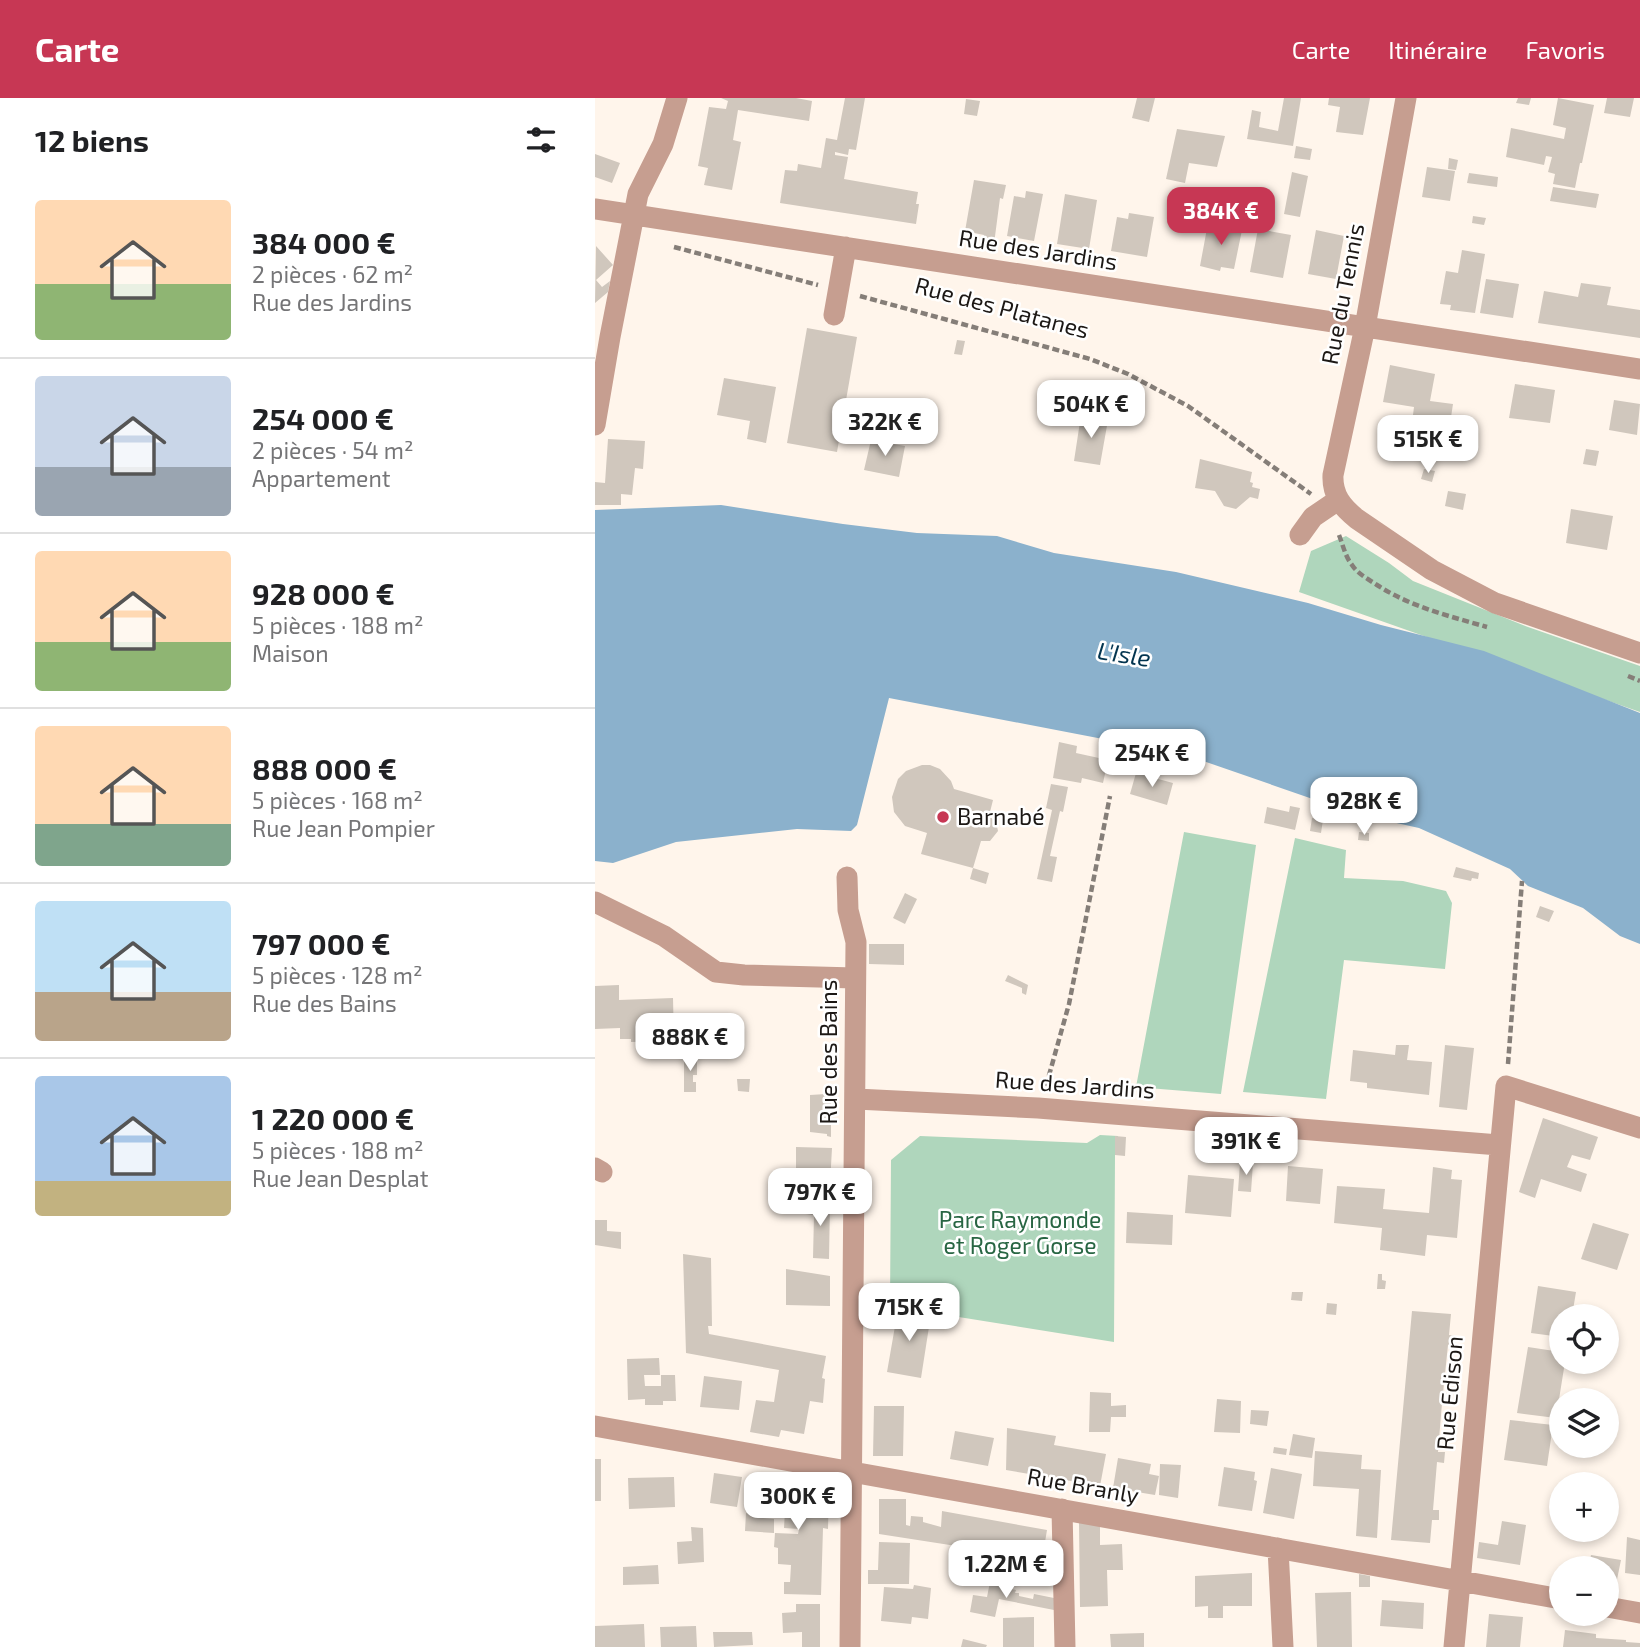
<!DOCTYPE html>
<html lang="fr">
<meta charset="utf-8">
<style>
body{margin:0;font-family:"Exo 2",sans-serif;background:#f6f6f6;color:#202124;height:100vh;display:flex;flex-direction:column;font-size:26px;white-space:nowrap}
*{box-sizing:border-box;margin:0}
p{font-size:23px;color:#757577}
.icon{flex:none;width:38px;height:38px;fill:none;stroke:currentColor;stroke-width:2;stroke-linecap:round;stroke-linejoin:round}
.map{position:relative;flex:1;overflow:hidden}
.details{display:flex;flex-direction:column;background:#fff;width:595px}
.details>*{flex:none}
.buttons{position:absolute;left:954px;top:1206px;display:grid;gap:14px}
.buttons a{display:grid;place-items:center;width:70px;height:70px;border-radius:50%;background:#fff;box-shadow:0 4px 10px #0003;font-size:35px}
.price{position:absolute;translate:-50% -60px;padding:0 16px;border-radius:14px;background:#fff;color:#222;font-size:23px;line-height:46px;filter:drop-shadow(0 2px 4px #0008)}
.price::after{content:'';position:absolute;left:50%;top:42px;width:21px;height:16px;margin-left:-10px;background:inherit;clip-path:polygon(0 0,100% 0,50% 100%)}
.price.current{background:#c73754;color:#fff}
ul{padding:0;list-style:none}
li{display:flex;align-items:center;gap:21px;height:175px;padding:0 35px}
li+li{border-top:2px solid #e0e0e0}
li span{display:grid;place-items:center;flex:none;width:196px;height:140px;border-radius:7px;color:#555}
li>.icon{margin-inline-start:auto}
span .icon{width:84px;height:84px;fill:#fffc;stroke-width:1}
li b{font-size:30px}
h2{display:flex;justify-content:space-between;align-items:center;height:84px;padding:0 35px;font-size:30px}
header{display:flex;align-items:center;gap:42px;box-sizing:border-box;height:98px;padding:0 35px;background:#c73754;color:#fff}
header strong{font-size:33px}
nav{display:flex;gap:38px;margin-inline-start:auto;font-size:24px}
main{display:flex;flex:1;min-height:0}
.map>svg:first-child{display:block}
.green{fill:#afd6bc}
.water{fill:#8bb1cc}
.building{fill:#d0c7bd}
.lines{fill:none;stroke-linecap:round;stroke-linejoin:round}
.path{stroke:#857e78;stroke-width:4.5;stroke-dasharray:7 3.5;stroke-linecap:butt}
.minor{stroke:#c69e90;stroke-width:21}
.poi-dot{fill:#c73754;stroke:#fff;stroke-width:2.5}
.labels{text-anchor:middle;stroke-width:5;stroke-linejoin:round;paint-order:stroke}
.street-label{font-size:23px;fill:#1c1815;stroke:#fff}
.poi-label{font-size:23px;fill:#1c1815;stroke:#fff;text-anchor:start}
.park-label{font-size:23px;fill:#286643;stroke:#fff}
.water-label{font-size:24px;font-style:italic;fill:#02344f;stroke:#fff}
</style>
<header>
<strong>Carte</strong>
<nav><a>Carte</a><a>Itinéraire</a><a>Favoris</a></nav>
</header>
<main>
<section class="details">
<h2>12 biens<svg class="icon" aria-label="filters" viewBox="0 0 24 24"><path d="M4 7h16M4 17h16"/><circle cx="9" cy="7" r="2"/><circle cx="15" cy="17" r="2"/></svg></h2>
<ul>
<li><span style="background:linear-gradient(#ffd9b3 60%,#8fb573 0)"><svg class="icon" aria-label="home" viewBox="0 0 24 24"><path d="M3 11l9-7 9 7M6 9v11h12V9"/></svg></span><div><b>384 000 €</b><p>2 pièces · 62 m²</p><p>Rue des Jardins</p></div></li>
<li><span style="background:linear-gradient(#c9d6e8 65%,#9aa5b1 0)"><svg class="icon" aria-label="home" viewBox="0 0 24 24"><path d="M3 11l9-7 9 7M6 9v11h12V9"/></svg></span><div><b>254 000 €</b><p>2 pièces · 54 m²</p><p>Appartement</p></div></li>
<li><span style="background:linear-gradient(#ffd9b3 65%,#8fb573 0)"><svg class="icon" aria-label="home" viewBox="0 0 24 24"><path d="M3 11l9-7 9 7M6 9v11h12V9"/></svg></span><div><b>928 000 €</b><p>5 pièces · 188 m²</p><p>Maison</p></div></li>
<li><span style="background:linear-gradient(#ffd9b3 70%,#7fa58c 0)"><svg class="icon" aria-label="home" viewBox="0 0 24 24"><path d="M3 11l9-7 9 7M6 9v11h12V9"/></svg></span><div><b>888 000 €</b><p>5 pièces · 168 m²</p><p>Rue Jean Pompier</p></div></li>
<li><span style="background:linear-gradient(#bfe0f5 65%,#b9a48a 0)"><svg class="icon" aria-label="home" viewBox="0 0 24 24"><path d="M3 11l9-7 9 7M6 9v11h12V9"/></svg></span><div><b>797 000 €</b><p>5 pièces · 128 m²</p><p>Rue des Bains</p></div></li>
<li><span style="background:linear-gradient(#a9c7e8 75%,#c2b280 0)"><svg class="icon" aria-label="home" viewBox="0 0 24 24"><path d="M3 11l9-7 9 7M6 9v11h12V9"/></svg></span><div><b>1 220 000 €</b><p>5 pièces · 188 m²</p><p>Rue Jean Desplat</p></div></li>
</ul>
</section>
<div class="map">
<svg width="1045" height="1549" viewBox="0 0 1045 1549">
<rect width="100%" height="100%" fill="#fff5eb"/>
<path class="green" d="M751 438 794 465 818 483 933 529 1045 568V614L704 494 716 453Z
M589 734 661 747 626 996 541 989Z
M700 740 751 752 749 780 808 783 851 793 857 805 850 871 749 862 731 1001 648 994Z
M505 1037 523 1038 520 1057 519 1244 295 1208 296 1062 325 1038 492 1045Z"/>
<path class="water" d="M126 407 248 426 322 435 402 438 459 455 581 474 713 505 786 527 889 553 1045 615V846L1025 838 988 810 933 788 915 771 824 730 761 716 591 657 294 600 262 727 256 733 202 731 81 744 18 765 0 763V412Z"/>
<path class="building" d="M126 0H201L217 3 214 23 143 12 138 42 146 44 137 92 109 87 113 70 103 68 114 9 131 11 133 3Z
M250 0H270L261 52 254 51 253 57 240 54V57L253 59 249 81 323 94 321 106H324L321 126 185 105 190 72 202 73 203 66 226 70 231 40 242 42Z
M542 0H560L554 24 537 20Z
M689 0H706L698 48 652 41 657 12 666 14 664 29 683 33Z
M734 0H775L768 37 741 34 745 9 733 7Z
M923 0H936L934 7 921 5Z
M963 0 999 7 987 65H985L980 90 958 86 960 76 953 74 957 59 951 58 949 67 911 59 916 30 969 41 971 30 958 27Z
M1012 0H1039L1035 19 1009 15Z
M371 1 385 3 382 18 369 16Z
M582 31 630 38 622 69 594 65 590 85 571 81Z
M701 48 717 51 715 62 699 60Z
M0 56 25 65 17 85 0 79Z
M854 60 863 62 861 72 853 71Z
M832 69 860 73 855 103 827 99Z
M697 74 713 78 705 119 689 116Z
M874 75 903 79 902 89 872 85Z
M379 82 411 87 408 101 405 100 399 146 388 145 389 137 370 133Z
M958 89 1004 96 1001 110 955 103Z
M431 93 448 96 439 143 412 138 419 98 430 100Z
M470 96 502 102 494 151 462 146Z
M534 115 559 119 552 159 516 153 522 119 533 121Z
M878 118 891 120 889 127 877 125Z
M613 125 647 132 639 171 626 169 625 173 605 168Z
M663 131 696 137 688 180 655 174Z
M721 132 749 138 741 181 713 176Z
M1 148 18 167 1 182 7 189 15 183 13 194 0 205Z
M867 152 890 156 880 215 855 212 856 207 845 206 851 173 863 175Z
M891 181 924 186 918 220 885 215Z
M986 185 1016 189 1012 207 1045 212V240L943 225 949 193 983 199Z
M212 230 262 239 242 354 192 345Z
M362 242 370 243 367 257 359 256Z
M795 267 840 276 835 303 858 306 850 359 839 357V351L829 349 833 320 818 317 819 309 788 304Z
M129 280 181 289 171 345 152 341 155 323 122 317Z
M920 286 960 292 955 325 914 320Z
M1019 302 1045 306 1042 337 1014 332Z
M486 317 513 322 505 367 479 363Z
M13 341 50 343 48 371 40 370 37 397 26 396V407H0V384L10 385Z
M276 342 310 348 304 379 269 372Z
M991 351 1004 353 1001 368 988 366Z
M605 361 657 374 655 384 658 385 657 389 665 391 663 401 655 399 641 411 629 408 620 393 600 390Z
M829 371 840 373 837 384 826 381Z
M853 393 871 396 868 412 850 408Z
M976 411 1018 418 1012 452 971 445Z
M464 644 482 648 481 655 513 662 508 685 487 680 486 685 458 680Z
M327 667H335L345 671 356 683 359 691 398 702 394 718 401 724 403 733 395 743H386L378 770 326 756 332 735 310 728 299 714 297 699 303 681 311 673Z
M541 675 578 685 572 707 535 696Z
M456 686 473 689 468 714 465 713 455 758 462 759 457 784 442 781 457 712 451 710Z
M695 708 705 710 700 732 669 725 672 709 694 714Z
M717 720 728 722 726 735 715 733Z
M764 734 774 735V743L763 742Z
M861 769 884 775 883 781 877 780 876 783 858 779Z
M378 770 394 775 391 786 375 781Z
M310 795 322 801 310 826 298 820Z
M945 808 959 813 954 824 941 819Z
M274 846H309V867L274 866Z
M413 877 433 887 431 897 427 895V890L410 883Z
M24 887V902L78 900 79 943 36 944V941H25V930L0 931V888Z
M801 947H814L812 962 837 964 834 997 772 990V985L755 983 758 952 800 957Z
M850 947 879 950 872 1012 844 1009Z
M89 957H102V977H98V984H101V994H89Z
M142 981H155L154 994 143 993Z
M231 996V1003H236V1039L232 1038V1036L215 1034V997Z
M948 1020 1003 1039 995 1062 977 1057 972 1069 992 1076 986 1094 946 1081 940 1100 924 1094Z
M520 1038 531 1039 530 1058 520 1057Z
M201 1049 237 1050 235 1086 201 1085Z
M645 1065H658L656 1094 643 1093Z
M693 1068 728 1071 725 1106 691 1103Z
M838 1069 857 1072 856 1081 867 1082 862 1140 832 1137 830 1158 785 1152 787 1130 739 1125 742 1088 790 1091 788 1111 834 1115Z
M593 1077 639 1081 636 1119 590 1115Z
M211 1104 235 1105 234 1161 218 1160 219 1117 211 1116Z
M532 1114 578 1117 577 1147 531 1145Z
M0 1122H12V1133L26 1134V1151L0 1147Z
M998 1125 1034 1136 1022 1172 986 1161Z
M88 1156 116 1160 117 1228H113L114 1236 231 1258 227 1280 230 1281 228 1305 215 1303 209 1336 186 1332 184 1339 155 1334 161 1302 179 1304 184 1272 91 1255Z
M191 1171 235 1178V1208L191 1207Z
M783 1176H787V1182L791 1183 790 1191H782Z
M943 1188 981 1194 977 1218H966V1239L936 1235Z
M697 1194H708L707 1203 696 1202Z
M732 1205 742 1206 741 1217 731 1216Z
M303 1211 336 1216 326 1280 292 1274Z
M817 1213 856 1216 854 1237 861 1238 860 1248 853 1247 848 1295 856 1296 855 1305H847L843 1354H850L849 1365 842 1364 838 1412H844V1422H837L835 1445 796 1442Z
M933 1249 966 1254V1264H970L961 1320 922 1315Z
M64 1260 65 1277H49L50 1288H66V1277H80L81 1303H68V1307H50V1301L33 1302 32 1261Z
M109 1278 147 1283 144 1312 105 1309Z
M495 1294 516 1295V1308L531 1307V1319H516L515 1334H494Z
M622 1301 646 1303 645 1335 619 1334Z
M279 1308H309L308 1358H278Z
M656 1312 674 1313 672 1328 655 1326Z
M915 1322 958 1327 952 1368 909 1362Z
M412 1330 461 1338 459 1347 511 1356 505 1388 411 1372Z
M360 1333 399 1340 393 1368 355 1361Z
M698 1336 720 1340 717 1360 694 1357Z
M679 1349 692 1351 691 1357 678 1355Z
M720 1353 767 1357 766 1371 786 1372 782 1440 761 1438 764 1391 718 1388Z
M523 1360 556 1366 554 1376 564 1378 560 1397 518 1390Z
M0 1361H6V1403H0Z
M565 1366 586 1367 583 1400 564 1397Z
M629 1369 660 1374 659 1382 662 1383 657 1413 623 1408Z
M676 1370 707 1376 699 1421 668 1415Z
M119 1375 147 1379 142 1409 115 1405Z
M79 1379 80 1409 34 1411 33 1380Z
M162 1383 191 1384V1389L234 1391 233 1431 228 1430 226 1497 189 1496V1484H195L196 1467 183 1466V1450L179 1449 180 1435 203 1436 204 1431 189 1430 190 1413H161Z
M284 1401H311V1427L315 1428 316 1418 328 1419V1424L346 1429 347 1413 452 1432 449 1450 403 1442 400 1454 284 1436Z
M151 1415 168 1417V1420L179 1421V1435L150 1433Z
M484 1423 505 1428V1447L527 1446 528 1472H512L513 1508 485 1509Z
M907 1423 931 1427 925 1467 882 1460 884 1444 903 1447Z
M96 1429 108 1430 109 1464 83 1466 82 1444 97 1443Z
M1032 1439 1045 1442V1477L1030 1475Z
M284 1444 315 1445 314 1486H273V1472H283Z
M996 1457 1026 1462 1019 1496 1012 1494V1470H993Z
M63 1467 64 1486 28 1487V1469Z
M657 1475V1508H628V1520H613V1508L600 1509V1478Z
M764 1476 775 1478V1489H764Z
M396 1479 405 1481 403 1488 421 1492 420 1495H424V1498L438 1501 439 1496 459 1500V1512L404 1501 400 1519 375 1514 378 1497 392 1499Z
M319 1487 336 1490 333 1521 317 1519 316 1526 286 1523 289 1489 318 1491Z
M756 1494 757 1549H722L720 1495Z
M787 1502 829 1505 828 1531 785 1528Z
M201 1506H225V1549H207V1534L188 1535 187 1515 201 1514Z
M894 1516 928 1519 925 1549H891Z
M439 1519V1549H408V1520Z
M49 1526 50 1549H0V1528Z
M101 1528 102 1549H66L65 1529Z
M970 1532 1001 1536V1540L1031 1542V1544L1045 1545V1549H968Z
M118 1534H157L158 1547 119 1549Z
M549 1535V1549H516L515 1536Z
M368 1541 392 1547 391 1549H366Z"/>
<g class="lines">
<path class="path" d="M79 149 223 187
M265 198 495 261 533 276 593 308 716 396
M744 437C748 447 750 458 757 467 763 476 773 481 782 487 816 509 854 518 892 529
M1033 578 1045 583
M913 966 927 783
M451 988 474 906 515 698"/>
<path class="minor" d="M811 0 770 229 738 377C737 397 747 409 762 421L837 472 900 505 1045 555
M0 111 1045 271
M239 217 251 149
M0 327 15 239 43 96 68 46 82 0
M705 437 718 419 743 402
M252 779 253 812 261 844 255 1549
M0 804 69 838 121 874 149 877 260 880
M261 1001 443 1010 904 1047
M0 1070 7 1074
M0 1328 966 1501
M467 1411 470 1549
M683 1450 688 1549
M1012 1509 1045 1515
M859 1549 911 988 1045 1030"/>
</g>
<circle class="poi-dot" cx="348" cy="719" r="7"/>
<g class="labels">
<g class="street-label">
<text transform="translate(443 152) rotate(9)" y="8">Rue des Jardins</text>
<text transform="translate(748 196) rotate(-79)" y="8">Rue du Tennis</text>
<text transform="translate(407 210) rotate(15)" y="8">Rue des Platanes</text>
<text transform="translate(234 954) rotate(-90)" y="8">Rue des Bains</text>
<text transform="translate(480 987) rotate(4)" y="8">Rue des Jardins</text>
<text transform="translate(855 1295) rotate(-85)" y="8">Rue Edison</text>
<text transform="translate(488 1388) rotate(10)" y="8">Rue Branly</text>
</g>
<g class="poi-label">
<text x="362" y="727">Barnabé</text>
</g>
<g class="park-label">
<text x="425" y="1130">Parc Raymonde<tspan x="425" dy="26">et Roger Gorse</tspan></text>
</g>
<g class="water-label">
<text transform="translate(529 557) rotate(9)" y="8">L'Isle</text>
</g>
</g>
</svg>
<div class="buttons">
<a><svg class="icon" aria-label="locate" viewBox="0 0 24 24"><circle cx="12" cy="12" r="6"/><path d="M12 2v4M12 18v4M2 12h4M18 12h4"/></svg></a>
<a><svg class="icon" aria-label="layers" viewBox="0 0 24 24"><path d="M12 4l9 5-9 5-9-5zM3 14l9 5 9-5"/></svg></a>
<a>+</a>
<a>−</a>
</div>
<b class="price current" style="left:626px;top:149px">384K €</b>
<b class="price" style="left:496px;top:342px">504K €</b>
<b class="price" style="left:290px;top:360px">322K €</b>
<b class="price" style="left:833px;top:377px">515K €</b>
<b class="price" style="left:557px;top:691px">254K €</b>
<b class="price" style="left:769px;top:739px">928K €</b>
<b class="price" style="left:95px;top:975px">888K €</b>
<b class="price" style="left:651px;top:1079px">391K €</b>
<b class="price" style="left:225px;top:1130px">797K €</b>
<b class="price" style="left:314px;top:1245px">715K €</b>
<b class="price" style="left:203px;top:1434px">300K €</b>
<b class="price" style="left:411px;top:1502px">1.22M €</b>
</div>
</main>
